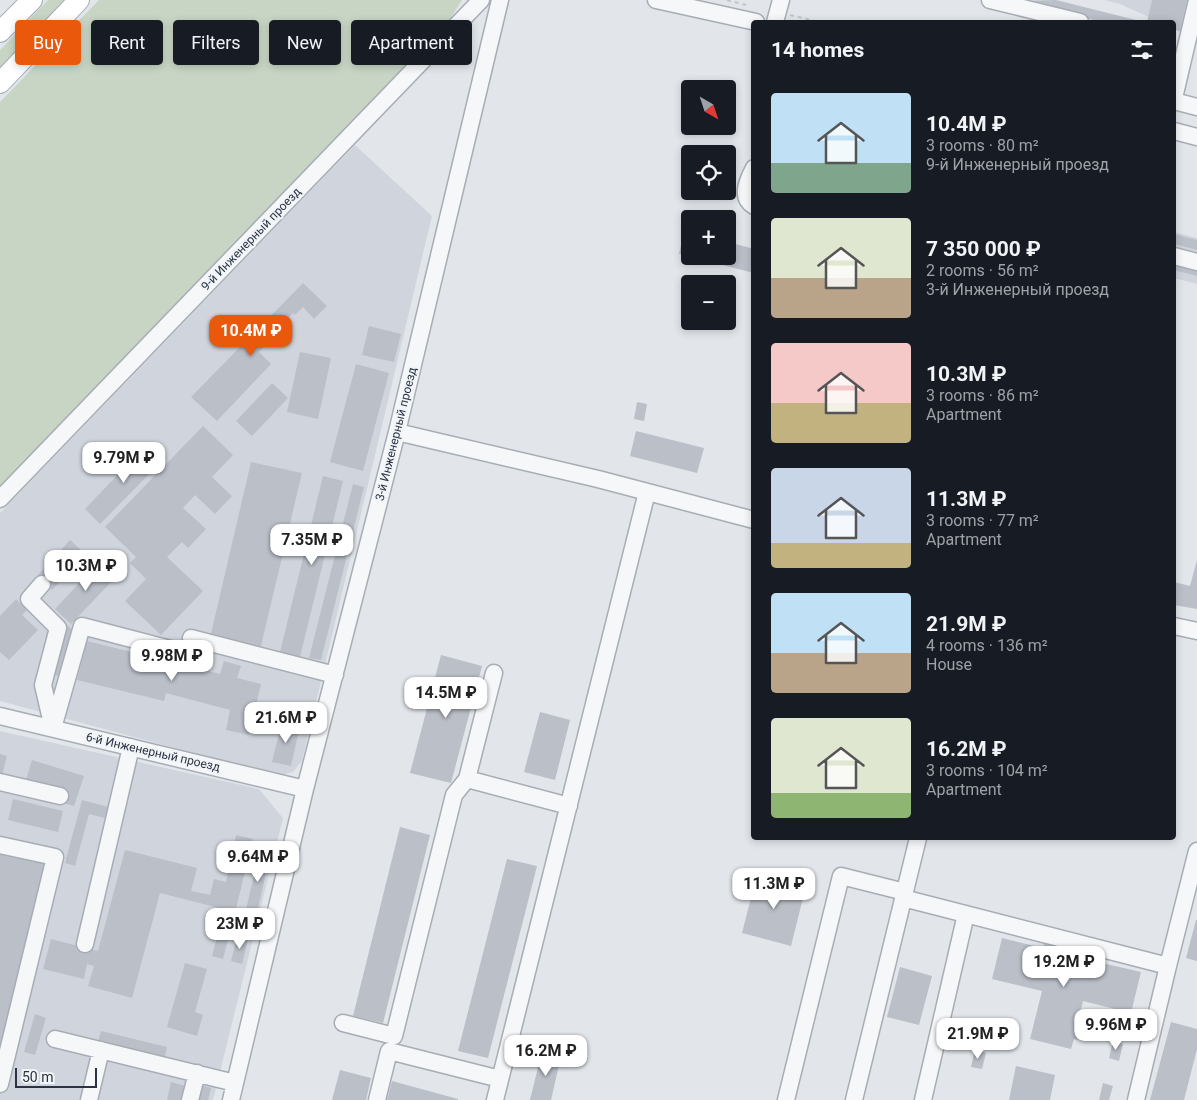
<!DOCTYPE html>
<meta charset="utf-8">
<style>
body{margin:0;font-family:Roboto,sans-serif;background:#20242c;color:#f1f3f6;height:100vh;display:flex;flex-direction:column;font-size:19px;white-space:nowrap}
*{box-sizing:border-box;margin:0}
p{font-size:16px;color:#9ea1a6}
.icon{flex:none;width:28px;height:28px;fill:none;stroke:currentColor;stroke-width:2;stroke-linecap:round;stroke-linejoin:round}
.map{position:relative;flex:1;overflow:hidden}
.panel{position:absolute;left:751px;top:20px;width:425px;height:820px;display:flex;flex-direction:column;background:#171b24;border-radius:5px;box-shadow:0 2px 8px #0003}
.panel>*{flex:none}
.top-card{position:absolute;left:15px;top:20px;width:475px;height:45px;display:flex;gap:10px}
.needle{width:32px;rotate:141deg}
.fabs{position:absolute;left:681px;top:80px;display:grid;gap:10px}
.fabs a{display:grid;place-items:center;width:55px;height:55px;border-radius:5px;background:#171b24;box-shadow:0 2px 8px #0003;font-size:25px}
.scale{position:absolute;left:15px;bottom:12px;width:82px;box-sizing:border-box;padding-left:5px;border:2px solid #2a3343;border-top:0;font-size:14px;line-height:18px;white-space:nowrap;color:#2a3343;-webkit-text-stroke:4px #f2f5f8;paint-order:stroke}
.price{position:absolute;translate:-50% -42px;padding:0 11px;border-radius:10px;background:#fff;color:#222;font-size:16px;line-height:32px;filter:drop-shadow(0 1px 2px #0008)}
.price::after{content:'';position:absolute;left:50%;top:30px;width:15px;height:11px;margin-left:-8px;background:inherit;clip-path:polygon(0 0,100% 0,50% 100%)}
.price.active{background:#ea580c;color:#fff}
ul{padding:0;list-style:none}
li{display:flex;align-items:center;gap:15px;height:125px;padding:0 20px}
li span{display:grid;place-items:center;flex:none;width:140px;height:100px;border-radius:5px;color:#555}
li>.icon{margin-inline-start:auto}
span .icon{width:60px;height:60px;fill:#fffc;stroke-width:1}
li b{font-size:21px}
h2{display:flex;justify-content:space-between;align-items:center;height:60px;padding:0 20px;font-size:21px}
.chip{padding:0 18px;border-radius:5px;background:#171b24;box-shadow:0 2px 8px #0003;font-size:18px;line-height:45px}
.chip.active{background:#ea580c;color:#fff}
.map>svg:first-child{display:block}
.built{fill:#d0d5dd}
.green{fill:#c8d5c4}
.building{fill:#babfc8}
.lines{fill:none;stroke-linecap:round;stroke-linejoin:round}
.minor-casing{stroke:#a7adb5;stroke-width:19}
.major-casing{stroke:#a2aab7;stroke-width:22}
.path{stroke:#c0c4ca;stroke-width:2;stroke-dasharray:4 4;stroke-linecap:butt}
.minor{stroke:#f5f7f9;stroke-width:16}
.major{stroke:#fff;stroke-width:20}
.labels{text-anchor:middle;stroke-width:4;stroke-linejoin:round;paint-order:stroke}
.street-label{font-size:12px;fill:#2a3343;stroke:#f2f5f8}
</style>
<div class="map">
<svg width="1197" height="1100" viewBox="0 0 1197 1100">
<rect width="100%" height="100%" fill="#e2e6eb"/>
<path class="built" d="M1104 0H1197V40L1174 29V22H1160L1120 4Z
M355 145 432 216 302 761 293 772 281 775 257 770 0 701V513Z
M1174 232 1197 238V284L1174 278Z
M0 731 259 789 283 818 213 1100H0Z"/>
<path class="green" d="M48 0H68L0 71V50Z
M99 0H462L448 22 0 486V102Z"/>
<path class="building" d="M1056 0 1140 21V22H1102L1014 1Z
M1152 0H1187L1180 31 1174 29V22H1147Z
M684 232 690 233V256H728V242L754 249V273L679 254Z
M1174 234 1197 240V250L1174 244Z
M1174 260 1197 266V276L1174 270Z
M303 283 327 306 314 319 303 307 295 315 293 313 270 336 272 338 259 352 271 364 217 421 191 397Z
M369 326 401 334 394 362 362 355Z
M300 352 331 358 318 419 287 412Z
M356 364 389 373 363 471 330 462Z
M272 383 288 398 252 436 236 421Z
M637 402 647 404 644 421 634 419Z
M203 426 233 455 212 477 232 496 215 514 195 495 183 508 206 529 188 548 182 542 167 557 203 591 161 635 125 601 146 579 130 563 136 557 105 527Z
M636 431 704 448 697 473 630 456Z
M147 444 163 460 100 524 85 509Z
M251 462 302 473 260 650 210 638Z
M323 476 343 481 300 657 280 652Z
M353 484 364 487 321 660 309 658Z
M70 540 85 554 52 590 37 576Z
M101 560 117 576 71 624 55 609Z
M1197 560V609L1174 605V582L1190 586Z
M16 599 27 610 22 615 38 630 9 660 0 652V616Z
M66 624 77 634 63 677 51 674Z
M87 641 220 674 224 661 241 666 237 678 261 684 249 735 226 730 230 710 166 693 164 701 77 680Z
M441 655 482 666 451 783 410 773Z
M540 712 570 720 555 780 524 772Z
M282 722 300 726 291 766 272 762Z
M0 754 7 756 1 779H0Z
M32 760 84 776 74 806 63 803 26 780Z
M13 799 63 811 58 832 8 820Z
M82 800 112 808 109 819 89 814 75 866 65 863Z
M400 827 430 835 383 1023 353 1016Z
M236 835 253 839 233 921 216 917 219 908 160 893 132 998 88 986 94 966 87 964 84 979 43 969 51 939 98 951 125 850 197 868 191 891 210 895 214 879 226 882Z
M262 842 273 844 254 925 243 922Z
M0 850 49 862 0 1057Z
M507 859 537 866 488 1058 458 1051Z
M757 874 806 886 791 946 742 933Z
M1196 920H1197V961L1186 958Z
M219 929 230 932 223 959 212 956Z
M237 937 248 940 242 964 231 961Z
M1002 938 1043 948 1044 944 1055 947 1052 961 1088 969 1091 955 1103 958 1102 963 1141 972 1131 1013 1083 1001 1075 1034 1079 1035 1077 1040 1074 1039 1071 1049 1030 1039 1042 991 992 979Z
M185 963 207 969 195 1012 203 1015 197 1036 167 1027Z
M900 967 932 976 919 1025 887 1017Z
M35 1014 46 1018 35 1055 24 1052Z
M1171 1022 1197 1029V1049L1184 1100H1150Z
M101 1031 167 1047 165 1057 98 1042Z
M1113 1041 1123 1044 1119 1061 1109 1058Z
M975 1050 986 1053 982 1069 971 1067Z
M542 1051 561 1056 551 1100H530Z
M1016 1066 1055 1075 1050 1100H1009Z
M340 1070 371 1078 366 1100H332Z
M392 1081 458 1099V1100H387Z
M171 1082 186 1086 182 1100H167Z
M1103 1083 1113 1086 1109 1100H1099Z
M200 1085 211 1088 208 1100H197Z"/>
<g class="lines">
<defs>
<path id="minor" d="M656 0 756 22
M990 0 1080 22
M775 22 781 0
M1174 98 1197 0
M1174 101 1197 107
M1174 131 1197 137
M754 168C748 180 739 197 754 206
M1174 256 1197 262
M397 432 598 479 754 520
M0 499 481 0
M42 584 29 599 58 628 43 685 52 724
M1174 626 1197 631
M191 638 335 675
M494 673 467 779 569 806
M0 716 305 789
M53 728 82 626 174 650
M0 782 60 796
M0 845 55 857 0 1084
M903 898 1168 966 1197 851
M85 944 131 747
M343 1023 394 1036 454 795 467 779
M55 1039 235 1083
M89 1100 101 1050
M190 1100 197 1073
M231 1100 305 789 397 432 500 0
M377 1100 389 1051 500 1079
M495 1100 647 492
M786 1100 841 876 905 892
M854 1100 918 838
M923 1100 966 914
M1136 1100 1168 966"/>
<path id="major" d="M0 32 32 0
M0 83 79 0"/>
</defs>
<use href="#minor" class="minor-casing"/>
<use href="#major" class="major-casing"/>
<path class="path" d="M727 0 746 5
M790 15 819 22"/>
<use href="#minor" class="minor"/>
<use href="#major" class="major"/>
</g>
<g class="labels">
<g class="street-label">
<text transform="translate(251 239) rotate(-46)" y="4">9-й Инженерный проезд</text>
<text transform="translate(396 434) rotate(-76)" y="4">3-й Инженерный проезд</text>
<text transform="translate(153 752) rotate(13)" y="4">6-й Инженерный проезд</text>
</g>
</g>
</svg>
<div class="fabs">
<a><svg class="needle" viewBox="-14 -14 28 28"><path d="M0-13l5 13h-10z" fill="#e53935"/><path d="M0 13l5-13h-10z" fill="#9ea1a6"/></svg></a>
<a><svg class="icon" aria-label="locate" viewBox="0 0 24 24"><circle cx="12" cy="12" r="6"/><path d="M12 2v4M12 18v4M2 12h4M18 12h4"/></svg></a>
<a>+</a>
<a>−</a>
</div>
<div class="scale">50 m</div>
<b class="price active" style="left:251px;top:357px">10.4M ₽</b>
<b class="price" style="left:124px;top:484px">9.79M ₽</b>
<b class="price" style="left:312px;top:566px">7.35M ₽</b>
<b class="price" style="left:86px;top:592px">10.3M ₽</b>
<b class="price" style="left:172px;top:682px">9.98M ₽</b>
<b class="price" style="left:446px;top:719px">14.5M ₽</b>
<b class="price" style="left:286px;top:744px">21.6M ₽</b>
<b class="price" style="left:258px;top:883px">9.64M ₽</b>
<b class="price" style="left:774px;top:910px">11.3M ₽</b>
<b class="price" style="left:240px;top:950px">23M ₽</b>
<b class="price" style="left:1064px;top:988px">19.2M ₽</b>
<b class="price" style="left:1116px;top:1051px">9.96M ₽</b>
<b class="price" style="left:978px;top:1060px">21.9M ₽</b>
<b class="price" style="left:546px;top:1077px">16.2M ₽</b>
<div class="top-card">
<a class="chip active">Buy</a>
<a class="chip">Rent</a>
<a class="chip">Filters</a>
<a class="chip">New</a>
<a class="chip">Apartment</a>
</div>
<section class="panel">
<h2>14 homes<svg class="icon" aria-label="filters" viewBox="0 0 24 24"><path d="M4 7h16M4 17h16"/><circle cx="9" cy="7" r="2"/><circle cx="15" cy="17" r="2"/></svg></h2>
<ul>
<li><span style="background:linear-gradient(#bfe0f5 70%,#7fa58c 0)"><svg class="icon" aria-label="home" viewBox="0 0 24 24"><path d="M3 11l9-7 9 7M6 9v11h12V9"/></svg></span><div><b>10.4M ₽</b><p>3 rooms · 80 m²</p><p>9-й Инженерный проезд</p></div></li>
<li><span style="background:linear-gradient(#dfe7d0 60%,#b9a48a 0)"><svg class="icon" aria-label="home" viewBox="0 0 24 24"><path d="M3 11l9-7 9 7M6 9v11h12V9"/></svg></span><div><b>7 350 000 ₽</b><p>2 rooms · 56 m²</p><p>3-й Инженерный проезд</p></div></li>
<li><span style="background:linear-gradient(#f6c9c9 60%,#c2b280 0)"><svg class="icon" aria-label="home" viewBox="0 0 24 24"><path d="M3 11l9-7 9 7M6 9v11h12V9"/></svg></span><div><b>10.3M ₽</b><p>3 rooms · 86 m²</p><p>Apartment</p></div></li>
<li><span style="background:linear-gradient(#c9d6e8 75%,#c2b280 0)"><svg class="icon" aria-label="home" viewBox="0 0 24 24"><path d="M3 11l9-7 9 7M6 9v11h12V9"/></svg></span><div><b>11.3M ₽</b><p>3 rooms · 77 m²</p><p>Apartment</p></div></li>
<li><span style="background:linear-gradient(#bfe0f5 60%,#b9a48a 0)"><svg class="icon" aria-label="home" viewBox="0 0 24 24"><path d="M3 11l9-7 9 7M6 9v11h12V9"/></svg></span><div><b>21.9M ₽</b><p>4 rooms · 136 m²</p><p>House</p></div></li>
<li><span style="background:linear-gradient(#dfe7d0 75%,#8fb573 0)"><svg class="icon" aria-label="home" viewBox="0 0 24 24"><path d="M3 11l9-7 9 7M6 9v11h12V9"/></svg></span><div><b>16.2M ₽</b><p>3 rooms · 104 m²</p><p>Apartment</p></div></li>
</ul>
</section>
</div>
